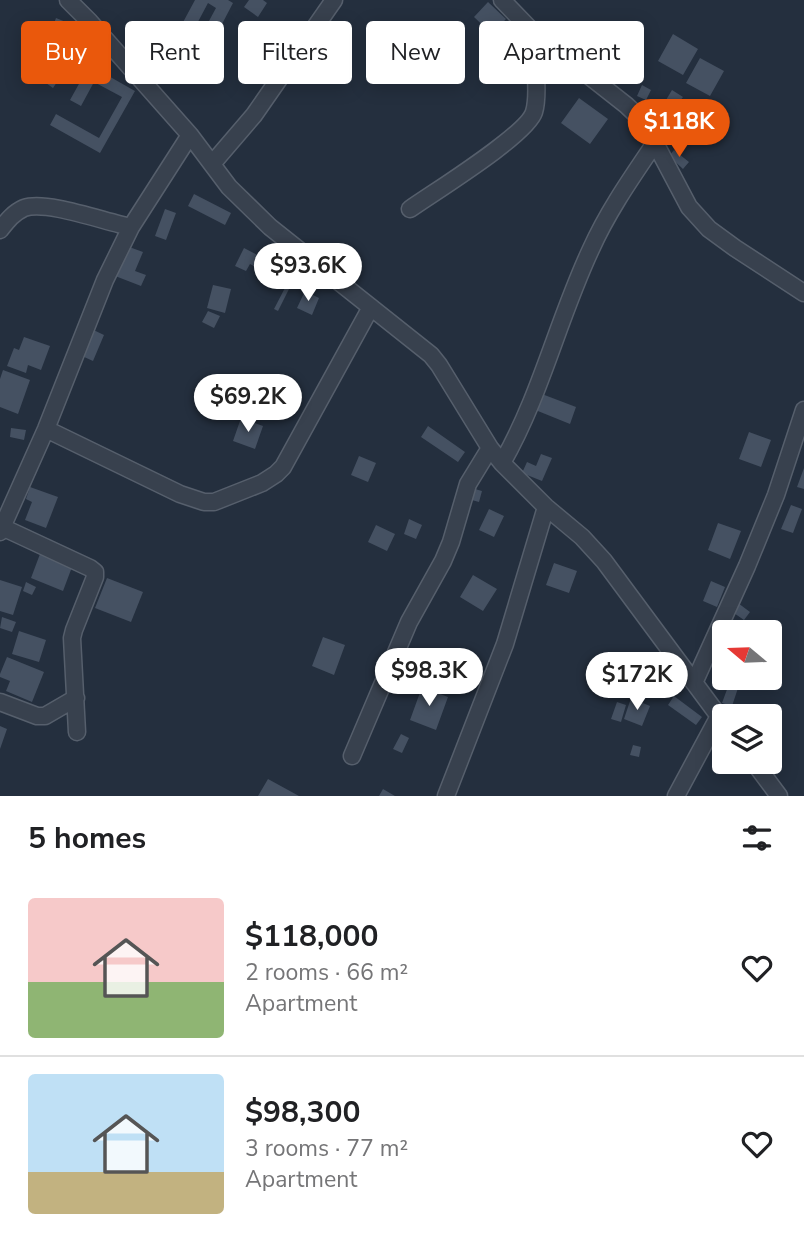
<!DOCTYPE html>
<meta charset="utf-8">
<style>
body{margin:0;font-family:"Nunito Sans",sans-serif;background:#f2f2f2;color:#202124;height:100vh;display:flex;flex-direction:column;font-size:26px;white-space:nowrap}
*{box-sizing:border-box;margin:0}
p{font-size:23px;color:#757577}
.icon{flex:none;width:38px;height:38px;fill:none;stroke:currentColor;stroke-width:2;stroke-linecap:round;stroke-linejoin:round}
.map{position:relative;height:796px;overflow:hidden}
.drawer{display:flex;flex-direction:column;background:#fff;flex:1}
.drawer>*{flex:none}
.top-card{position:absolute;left:21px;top:21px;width:763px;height:63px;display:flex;gap:14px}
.needle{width:46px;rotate:289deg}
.tools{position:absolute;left:712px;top:620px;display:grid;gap:14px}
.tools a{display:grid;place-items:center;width:70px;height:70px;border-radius:7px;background:#fff;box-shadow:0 4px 18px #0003;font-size:35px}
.price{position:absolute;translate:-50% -60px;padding:0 16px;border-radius:24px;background:#fff;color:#222;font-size:23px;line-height:46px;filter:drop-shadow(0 2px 4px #0008)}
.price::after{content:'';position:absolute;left:50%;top:42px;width:21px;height:16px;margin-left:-10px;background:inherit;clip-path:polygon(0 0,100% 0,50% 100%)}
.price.on{background:#ea580c;color:#fff}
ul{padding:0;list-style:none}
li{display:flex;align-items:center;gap:21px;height:175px;padding:0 28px}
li+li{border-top:2px solid #e0e0e0}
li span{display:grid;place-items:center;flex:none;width:196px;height:140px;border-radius:7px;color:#555}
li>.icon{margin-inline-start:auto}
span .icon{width:84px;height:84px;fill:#fffc;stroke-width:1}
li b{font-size:30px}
h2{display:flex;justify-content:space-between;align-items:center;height:84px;padding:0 28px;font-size:30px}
.pill{padding:0 24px;border-radius:7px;background:#fff;box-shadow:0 4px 18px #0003;font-size:24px;line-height:63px}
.pill.on{background:#ea580c;color:#fff}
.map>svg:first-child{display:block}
.building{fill:#455162}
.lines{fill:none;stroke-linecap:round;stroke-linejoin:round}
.minor-casing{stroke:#565f6c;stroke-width:19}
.minor{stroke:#38414e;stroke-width:16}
</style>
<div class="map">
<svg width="804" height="796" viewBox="0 0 804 796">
<rect width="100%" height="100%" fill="#242f3e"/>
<path class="building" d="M195 0H228L233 3 209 49 197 43 216 8 208 3 166 82 154 76Z
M249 0H263L267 3 258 17 244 7Z
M488 2 506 19 492 34 474 17Z
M56 18 83 29 71 60 53 53 60 35 51 32Z
M673 34 698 49 683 75 658 61Z
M605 39 636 60 621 82 590 61Z
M95 55 111 64 105 74 135 91 100 153 50 125 56 114 99 138 122 97 94 82 81 106 70 100Z
M700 58 724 71 710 96 686 83Z
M45 69 59 79 53 88 39 78Z
M642 85 651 90 646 100 637 96Z
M672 90 683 97 676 106 666 100Z
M579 98 608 119 590 144 561 123Z
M704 110 712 113 708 123 701 120Z
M674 150 689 162 683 169 669 156Z
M194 194 231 213 225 225 188 206Z
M165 209 176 213 166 240 155 236Z
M121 244 143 252 135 271 146 275 141 286 110 274Z
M244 248 269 261 263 271 250 264 246 271 235 266Z
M271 261 296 275 278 311 274 309 287 284 265 272Z
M213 285 231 289 225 313 207 308Z
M305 291 319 298 312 315 297 308Z
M208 311 220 316 214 328 202 322Z
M83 325 104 335 93 361 71 351Z
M24 337 50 346 41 370 28 365 26 373 7 366 14 348 19 350Z
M3 370 30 380 18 414 0 407V379Z
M534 391 576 407 570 424 528 407Z
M241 418 263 426 255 449 233 441Z
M428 426 465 452 458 462 421 437Z
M11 428 26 430 24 440 10 437Z
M749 432 771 440 761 467 739 459Z
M541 454 552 458 542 481 522 473 527 462 536 466Z
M359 456 376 463 368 482 351 475Z
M804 468V489L797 487Z
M464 486 482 491 479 502 461 497Z
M30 487 58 497 46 528 25 520 32 502 26 499Z
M791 505 802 509 793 533 781 529Z
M489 509 504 516 494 537 479 530Z
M409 519 422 525 416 539 404 534Z
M718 523 741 531 730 559 708 550Z
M376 525 395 534 387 551 368 542Z
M40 554 72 567 63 591 31 578Z
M554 563 577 571 569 593 546 585Z
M473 575 497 589 483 611 460 597Z
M107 578 143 592 131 622 95 608Z
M0 580 22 587 13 615 0 611Z
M711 581 725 587 717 607 703 601Z
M26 582 36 587 32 595 23 591Z
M738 603 750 612 744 620 731 611Z
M2 617 16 622 12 632 0 628Z
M722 618 738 625 735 632H724V643L713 638Z
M19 631 46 640 39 662 12 654Z
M323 637 345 645 334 675 312 666Z
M444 649 467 663 450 693 431 682 441 664 437 661Z
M7 657 44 672 32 702 6 691 10 681 0 677V674Z
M642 666 673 681 667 692 650 684 643 700 625 693 632 676 643 681 636 677Z
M729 684 738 688 732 706 722 703Z
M422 687 448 697 436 730 410 720Z
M674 696 702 717 696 725 668 705Z
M631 698 650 706 642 726 624 719Z
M617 702 626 705 621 722 611 719Z
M0 726 7 729 0 749Z
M401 734 409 738 402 753 393 749Z
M633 745 641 747 639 757 630 755Z
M268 779 299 796H258Z
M383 789 395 796H379Z"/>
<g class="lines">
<defs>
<path id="minor" d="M68 0 90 22 190 135 229 187 270 227 431 355 439 365 490 448 502 463 546 507 582 537 604 561 724 723
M502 0 532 31 626 105 644 122 689 207 709 229 735 248 804 293
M212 164 254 115 334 0
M410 209C434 192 527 135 534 112 540 92 533 52 532 31
M0 230C7 221 13 213 24 208 47 200 105 222 131 227
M46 429 180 494 204 502H214L262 483 276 474 283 467 371 307
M502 463C541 395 558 319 591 249 608 211 632 177 655 143
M2 527 90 568 95 572V577L74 630 72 638 77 732
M0 532 46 429 105 280 131 227 190 135
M694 683 747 566 776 495 804 410
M0 702 37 716H45L76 698
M352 756 409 622 443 561 451 542 468 484 490 448
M753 761 779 796
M446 796 505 644 546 507
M676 796 719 716"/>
</defs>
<use href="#minor" class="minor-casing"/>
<use href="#minor" class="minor"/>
</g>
</svg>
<div class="tools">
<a><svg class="needle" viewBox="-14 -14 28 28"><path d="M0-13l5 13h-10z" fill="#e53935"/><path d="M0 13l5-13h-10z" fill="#757577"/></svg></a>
<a><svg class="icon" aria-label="layers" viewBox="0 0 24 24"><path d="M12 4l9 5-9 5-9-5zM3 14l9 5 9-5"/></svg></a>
</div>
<b class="price on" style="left:679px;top:159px">$118K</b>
<b class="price" style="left:308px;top:303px">$93.6K</b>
<b class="price" style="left:248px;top:434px">$69.2K</b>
<b class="price" style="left:429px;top:708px">$98.3K</b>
<b class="price" style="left:637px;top:712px">$172K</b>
<div class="top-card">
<a class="pill on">Buy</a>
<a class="pill">Rent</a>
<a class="pill">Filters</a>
<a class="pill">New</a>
<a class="pill">Apartment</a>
</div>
</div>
<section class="drawer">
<h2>5 homes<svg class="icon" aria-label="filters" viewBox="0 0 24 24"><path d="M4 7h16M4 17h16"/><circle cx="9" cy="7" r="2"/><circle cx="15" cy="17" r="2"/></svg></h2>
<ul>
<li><span style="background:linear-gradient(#f6c9c9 60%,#8fb573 0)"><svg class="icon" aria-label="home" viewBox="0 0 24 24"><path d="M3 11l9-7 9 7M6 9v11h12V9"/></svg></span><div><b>$118,000</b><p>2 rooms · 66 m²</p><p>Apartment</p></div><svg class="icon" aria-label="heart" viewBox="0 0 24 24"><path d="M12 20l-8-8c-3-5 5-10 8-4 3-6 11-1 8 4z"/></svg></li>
<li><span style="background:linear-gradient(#bfe0f5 70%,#c2b280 0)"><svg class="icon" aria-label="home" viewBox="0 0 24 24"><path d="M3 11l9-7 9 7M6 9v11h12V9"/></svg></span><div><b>$98,300</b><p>3 rooms · 77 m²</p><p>Apartment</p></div><svg class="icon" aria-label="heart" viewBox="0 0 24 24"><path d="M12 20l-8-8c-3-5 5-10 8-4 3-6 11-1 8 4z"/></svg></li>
</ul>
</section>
